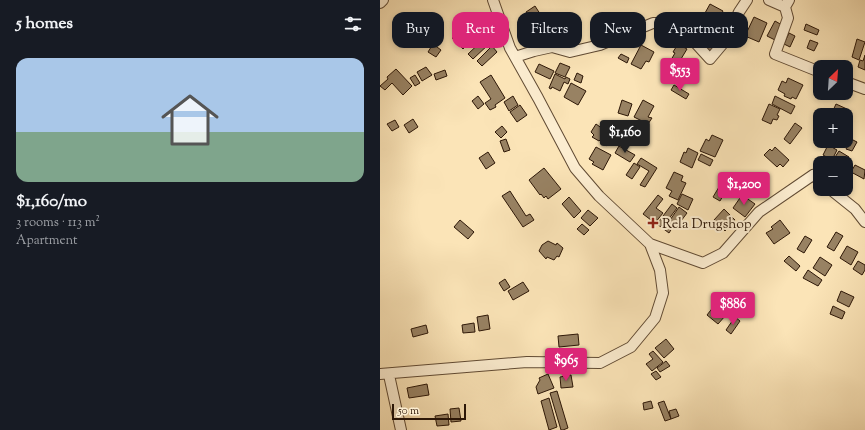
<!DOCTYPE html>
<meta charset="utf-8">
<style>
body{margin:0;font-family:"Sorts Mill Goudy",serif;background:#20242c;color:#f1f3f6;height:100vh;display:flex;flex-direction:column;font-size:15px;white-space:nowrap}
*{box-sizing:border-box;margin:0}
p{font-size:13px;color:#9ea1a6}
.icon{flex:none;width:22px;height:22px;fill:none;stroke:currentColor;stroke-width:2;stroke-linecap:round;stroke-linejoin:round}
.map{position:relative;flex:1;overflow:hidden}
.drawer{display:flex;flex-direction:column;background:#171b24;width:380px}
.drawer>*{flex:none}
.hud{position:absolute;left:12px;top:12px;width:380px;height:36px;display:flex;gap:8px}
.needle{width:26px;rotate:25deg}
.buttons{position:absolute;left:433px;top:60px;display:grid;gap:8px}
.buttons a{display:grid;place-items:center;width:40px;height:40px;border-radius:8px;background:#171b24;box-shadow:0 2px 6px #0003;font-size:20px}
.scale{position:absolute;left:12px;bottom:10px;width:74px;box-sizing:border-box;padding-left:4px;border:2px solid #2d1707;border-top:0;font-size:11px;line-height:14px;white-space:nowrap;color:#2d1707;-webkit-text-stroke:3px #fcedd0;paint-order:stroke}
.price{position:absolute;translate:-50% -34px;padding:0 9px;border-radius:4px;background:#db2777;color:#fff;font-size:13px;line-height:26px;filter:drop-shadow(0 1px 2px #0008)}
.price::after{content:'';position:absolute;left:50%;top:24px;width:12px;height:9px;margin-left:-6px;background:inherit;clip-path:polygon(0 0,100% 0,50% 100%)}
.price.current{background:#222;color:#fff}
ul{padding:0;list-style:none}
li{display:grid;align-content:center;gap:8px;height:212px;padding:0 16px}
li+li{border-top:1px solid #363941}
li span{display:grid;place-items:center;height:124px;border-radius:12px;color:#555}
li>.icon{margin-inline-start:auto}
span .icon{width:72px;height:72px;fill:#fffc;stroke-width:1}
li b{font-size:17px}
h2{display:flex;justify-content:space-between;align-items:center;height:48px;padding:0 16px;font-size:17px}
.tag{padding:0 14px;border-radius:12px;background:#171b24;box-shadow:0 2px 6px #0003;font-size:14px;line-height:36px}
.tag.current{background:#db2777;color:#fff}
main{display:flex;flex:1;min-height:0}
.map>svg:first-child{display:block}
.building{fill:#988263;stroke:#2d1707}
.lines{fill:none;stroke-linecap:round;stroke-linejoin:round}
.minor-casing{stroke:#604a33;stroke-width:12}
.minor{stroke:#fcedd0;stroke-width:10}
.poi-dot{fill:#8f2418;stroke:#fcedd0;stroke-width:1.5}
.labels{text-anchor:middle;stroke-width:4;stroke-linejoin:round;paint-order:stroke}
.poi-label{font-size:14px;fill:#2d1707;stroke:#fcedd0;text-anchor:start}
</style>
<main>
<section class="drawer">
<h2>5 homes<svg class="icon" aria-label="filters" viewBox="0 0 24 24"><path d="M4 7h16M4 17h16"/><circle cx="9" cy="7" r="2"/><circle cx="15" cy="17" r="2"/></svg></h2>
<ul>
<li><span style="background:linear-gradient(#a9c7e8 60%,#7fa58c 0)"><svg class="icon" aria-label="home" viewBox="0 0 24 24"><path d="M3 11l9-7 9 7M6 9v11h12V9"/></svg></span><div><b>$1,160/mo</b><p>3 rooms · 113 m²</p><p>Apartment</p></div></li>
</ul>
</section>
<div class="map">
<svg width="485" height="430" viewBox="0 0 485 430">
<rect width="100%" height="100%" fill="#fbe4b7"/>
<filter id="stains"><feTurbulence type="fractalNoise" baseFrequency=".005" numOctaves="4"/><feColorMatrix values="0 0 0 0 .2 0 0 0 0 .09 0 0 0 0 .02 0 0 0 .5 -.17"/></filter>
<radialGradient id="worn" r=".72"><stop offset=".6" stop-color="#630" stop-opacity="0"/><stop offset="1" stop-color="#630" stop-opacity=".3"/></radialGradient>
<path class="building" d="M330 4 343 11 338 20 325 13Z
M155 6 164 20 154 26 146 12Z
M30 12 38 20 31 28 22 20Z
M374 17 387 23 379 42 365 36Z
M395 21 402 25 395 40 387 36Z
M426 24 439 30 437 35 424 30Z
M79 31 89 43 83 49 72 38Z
M409 33 415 36 410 47 404 44Z
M282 35 291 39 287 47 279 43Z
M105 38 110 43 93 59 88 54Z
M332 39 338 43 333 53 326 50Z
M477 39 485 42 479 60 472 57Z
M430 40 438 43 434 51 427 48Z
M53 44 61 50 56 57 48 52Z
M298 44 307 49 298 64 291 60 295 53 293 52Z
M261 45 274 52 269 62 266 61 261 69 251 64Z
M112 46 117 52 102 66 97 61Z
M241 54 249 58 247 63 238 58Z
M485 55V70L478 67 480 60 483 61Z
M180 63 190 67 185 77 175 73Z
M159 64 174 71 170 79 155 72Z
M46 67 52 75 42 81 37 72Z
M16 69 32 86 23 95 12 83 5 90 0 86 8 79 7 77Z
M65 70 67 76 56 80 54 74Z
M197 73 203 76 201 83 194 80Z
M175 74 185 79 186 77 190 79 188 84 184 82 180 91 172 87 171 89 169 88Z
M35 75 40 83 35 86 30 78Z
M111 75 125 98 115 105 116 107 110 110 105 103 111 99 100 82Z
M408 78 423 85 416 99 412 97 411 99 404 96 405 94 398 90 402 81 406 83Z
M191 83 206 91 198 105 184 97Z
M294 85 309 94 306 99 291 90Z
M98 96 104 104 98 109 92 101Z
M133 96 138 105 129 111 124 102Z
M395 96 415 106 411 114 392 104Z
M242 100 252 104 248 116 238 113Z
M263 100 274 106 268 117 272 118 268 124 254 117Z
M389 104 400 109 397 115 399 116 397 120 393 119 391 124 382 120Z
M456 104 467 109 465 115H451Z
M140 105 147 115 137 122 130 112Z
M33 119 38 127 29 133 24 125Z
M15 120 19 127 12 131 7 124Z
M247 123 251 126 250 128 256 132 248 146 242 142 241 144 236 141Z
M415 123 422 128 410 144 404 139Z
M216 124 234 137 227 146 220 140 219 141 212 137 214 135 211 132Z
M122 126 127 132 121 138 115 132Z
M332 135 343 140 335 157 320 151 326 139 329 141Z
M126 139 130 150 124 152 120 141Z
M471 139 477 142 472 151 466 149Z
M448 145 457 150 452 160 443 155Z
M239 146 255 155 250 162 235 153Z
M216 147 231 155 223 170 212 164 214 162 209 159Z
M395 147 409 160 403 167 400 164 397 167 384 155 390 149 392 151Z
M308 148 318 153 312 168 300 162 304 152 306 153Z
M459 151 469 157 465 163 455 157Z
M108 152 115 163 106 169 99 158Z
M321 154 333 160 330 166 318 160Z
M261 158 277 168 265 187 260 185 269 171 257 164Z
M254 163 260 167 252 179 246 175Z
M475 165 485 170 484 179 471 172Z
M164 168 181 189 168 199 166 196 164 198 161 194 160 195 149 180Z
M294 172 303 176 301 181 306 183 298 200 289 196 292 191 286 188Z
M362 175 369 181 362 188 356 183Z
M343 186 347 189 340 201 333 197 339 187 342 188Z
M130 191 146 216 150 214 154 220 143 227 122 196Z
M302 194 313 199 308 210 297 204Z
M278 195 283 199 276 208 283 213 275 223 263 214Z
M362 195 375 204 365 217 353 208Z
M189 197 201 211 194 218 182 204Z
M292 204 297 208 288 220 294 225 289 233 277 224Z
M299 207 307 213 298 225 290 220Z
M344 209 355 220 345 231 334 220Z
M208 210 218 218 210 226 201 218Z
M80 220 94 232 88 239 74 227Z
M400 220 410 233 394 244 386 233 393 229 391 227Z
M202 224 209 230 204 235 197 229Z
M456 232 463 236 454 251 447 247Z
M425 236 432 240 424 253 417 249Z
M168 241 176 245 177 243 183 248 179 257 177 256 174 260 167 257 166 259 159 251 162 245Z
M467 246 478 252 471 265 460 258Z
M409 256 420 266 416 271 404 261Z
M440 257 452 265 445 276 433 268Z
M478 261 485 265V270L482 275 473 269Z
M428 270 442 280 438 286 423 278Z
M125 279 130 287 124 291 119 283Z
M143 282 149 291 133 300 128 291Z
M461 291 474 297 469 307 457 301Z
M339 295 353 307 338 324 327 315 334 306 332 304Z
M453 306 465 312 462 319 450 314Z
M108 315 110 329 99 331 97 317Z
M355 317 360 321 351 334 346 330Z
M94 323 95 332 83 333 82 325Z
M46 325 48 333 33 337 31 329Z
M198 334 199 345 179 347 178 336Z
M286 339 294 349 284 358 275 348Z
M273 351 283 362 272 371 266 364 273 359 269 354Z
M286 361 290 366 280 372 277 368Z
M276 371 281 377 276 380 271 374Z
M168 374 174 388 158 394 156 387 160 380 159 378Z
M191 375 193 387 181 388 180 377Z
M47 384 49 395 29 398 27 388Z
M177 391 188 428 183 430H181L170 393Z
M169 398 177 427 169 430 161 401Z
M271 401 273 408 264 410 263 403Z
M284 401 291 419 285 421 278 403Z
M79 408 81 421 71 422 70 409Z
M296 409 299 416 291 419 289 411Z
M68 414 69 425 57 426 55 416Z"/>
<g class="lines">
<defs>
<path id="minor" d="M389 0 405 7
M409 0 405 7 408 18 395 54 440 72
M0 3 3 0
M135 57 154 51 172 47 190 52 220 45 273 23H281L310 37 330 59 346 40 359 12 367 0
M466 82 485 89
M450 189 475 209 485 222
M270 244 323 263 343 253 379 212 433 175 440 181
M0 374 147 362 220 363 251 347 275 318 283 293 280 270 270 244 219 196 195 168 158 98 130 48 113 0
M9 375 21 430"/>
</defs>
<use href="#minor" class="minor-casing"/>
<use href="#minor" class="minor"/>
</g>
<path class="poi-dot" d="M271 217h4v4h4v4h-4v4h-4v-4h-4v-4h4z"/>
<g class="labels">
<g class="poi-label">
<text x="282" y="228">Rela Drugshop</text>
</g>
</g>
<rect width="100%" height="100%" filter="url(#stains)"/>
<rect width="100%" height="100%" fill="url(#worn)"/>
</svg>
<div class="buttons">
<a><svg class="needle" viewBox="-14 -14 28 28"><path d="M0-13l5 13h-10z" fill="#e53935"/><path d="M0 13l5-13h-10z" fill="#9ea1a6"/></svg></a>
<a>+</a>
<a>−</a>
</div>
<div class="scale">50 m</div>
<b class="price" style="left:300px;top:92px">$553</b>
<b class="price current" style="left:245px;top:154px">$1,160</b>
<b class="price" style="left:364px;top:206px">$1,200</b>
<b class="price" style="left:353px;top:326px">$886</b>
<b class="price" style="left:186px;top:382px">$965</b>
<div class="hud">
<a class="tag">Buy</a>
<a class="tag current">Rent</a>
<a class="tag">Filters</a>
<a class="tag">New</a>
<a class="tag">Apartment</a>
</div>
</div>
</main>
